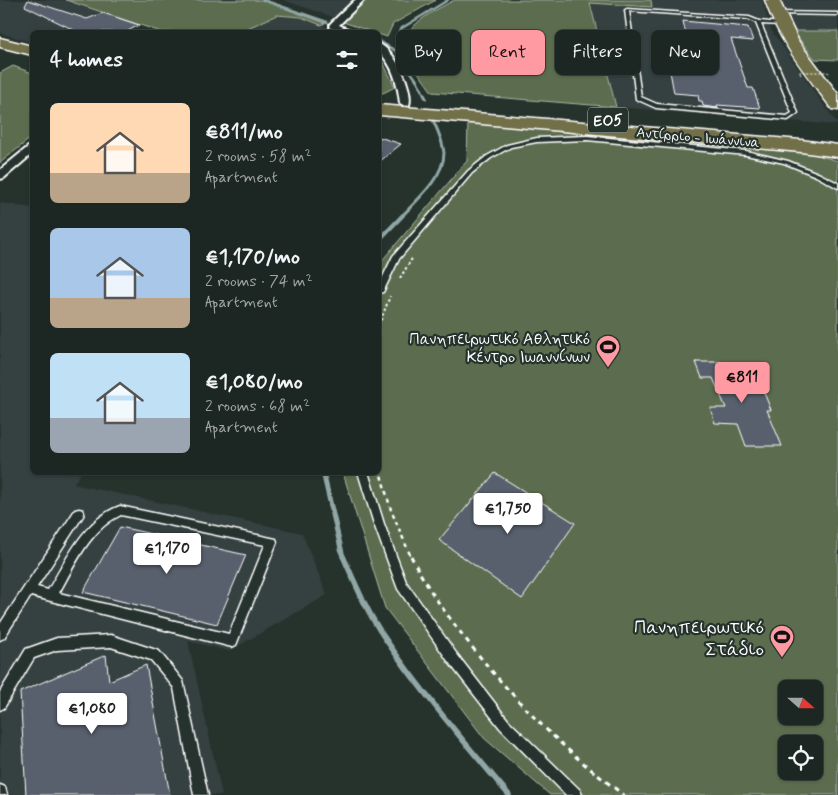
<!DOCTYPE html>
<meta charset="utf-8">
<style>
body{margin:0;font-family:Mynerve,sans-serif;background:#29322f;color:#f1f3f6;height:100vh;display:flex;flex-direction:column;font-size:19px;white-space:nowrap}
*{box-sizing:border-box;margin:0}
p{font-size:16px;color:#a0a5a5}
.icon{flex:none;width:28px;height:28px;fill:none;stroke:currentColor;stroke-width:2;stroke-linecap:round;stroke-linejoin:round}
.map{position:relative;flex:1;overflow:hidden}
.side{position:absolute;left:30px;top:30px;width:351px;height:445px;display:flex;flex-direction:column;background:#1c2622;border-radius:8px;box-shadow:0 1px 4px #0004,0 0 0 1px #3a4340}
.side>*{flex:none}
.top-card{position:absolute;left:396px;top:30px;width:366px;height:45px;display:flex;gap:10px}
.needle{width:32px;rotate:111deg}
.tools{position:absolute;left:778px;top:680px;display:grid;gap:10px}
.tools a{display:grid;place-items:center;width:45px;height:45px;border-radius:8px;background:#1c2622;box-shadow:0 1px 4px #0004,0 0 0 1px #3a4340;font-size:25px}
.price{position:absolute;translate:-50% -42px;padding:0 11px;border-radius:5px;background:#fff;color:#222;font-size:16px;line-height:32px;filter:drop-shadow(0 1px 2px #0008)}
.price::after{content:'';position:absolute;left:50%;top:30px;width:15px;height:11px;margin-left:-8px;background:inherit;clip-path:polygon(0 0,100% 0,50% 100%)}
.price.selected{background:#ff9aa2;color:#111}
ul{padding:0;list-style:none}
li{display:flex;align-items:center;gap:15px;height:125px;padding:0 20px}
li span{display:grid;place-items:center;flex:none;width:140px;height:100px;border-radius:8px;color:#555}
li>.icon{margin-inline-start:auto}
span .icon{width:60px;height:60px;fill:#fffc;stroke-width:1}
li b{font-size:21px}
h2{display:flex;justify-content:space-between;align-items:center;height:60px;padding:0 20px;font-size:21px}
.tag{padding:0 18px;border-radius:8px;background:#1c2622;box-shadow:0 1px 4px #0004,0 0 0 1px #3a4340;font-size:18px;line-height:45px}
.tag.selected{background:#ff9aa2;color:#111}
.map>svg:first-child{display:block}
.built{fill:#354040}
.green{fill:#5b6d4f;stroke:#adb6a7;fill-rule:evenodd}
.lines{fill:none;stroke-linecap:round;stroke-linejoin:round}
.stream-far4{stroke:#91a7a6;stroke-width:2.5}
.stream-far3{stroke:#91a7a6;stroke-width:3}
.stream-far2{stroke:#91a7a6;stroke-width:4}
.stream-far1{stroke:#91a7a6;stroke-width:5}
.stream{stroke:#91a7a6;stroke-width:5.5}
.building{fill:#58606d;stroke:#fff}
.service-casing{stroke:#fff;stroke-width:3}
.minor-casing{stroke:#fff;stroke-width:4}
.trunk-casing{stroke:#fff;stroke-width:3}
.path-far2{stroke:#fff;stroke-width:2;stroke-dasharray:2.5 2.5;stroke-linecap:butt}
.path-far1{stroke:#fff;stroke-width:2.5;stroke-dasharray:4 4;stroke-linecap:butt}
.path{stroke:#fff;stroke-width:3;stroke-dasharray:5 5;stroke-linecap:butt}
.service{fill:#26332d;fill-rule:evenodd}
.minor{fill:#26332d;fill-rule:evenodd}
.trunk{fill:#726f4a;fill-rule:evenodd}
.path-bridge{stroke:#fff;stroke-width:1;stroke-dasharray:2 2;stroke-linecap:butt}
.labels{text-anchor:middle;stroke-width:4.5;stroke-linejoin:round;paint-order:stroke}
.far-street-label{font-size:14px;fill:#fff;stroke:#26332d}
.shield{fill:#26332d;stroke:#bec2c0;stroke-width:1}
.shield-label{font-size:15px;font-weight:bold;fill:#fff}
.poi-label{font-size:16px;fill:#fff;stroke:#26332d;text-anchor:end}
.near-poi-label{font-size:19px;fill:#fff;stroke:#26332d;text-anchor:end}
</style>
<div class="map">
<svg width="838" height="795" viewBox="0 0 838 795">
<rect width="100%" height="100%" fill="#26332d"/>
<filter id="ink" filterUnits="userSpaceOnUse"><feTurbulence type="fractalNoise" baseFrequency=".02" numOctaves="2"/><feDisplacementMap in="SourceGraphic" scale="10" xChannelSelector="R" yChannelSelector="G"/><feConvolveMatrix kernelMatrix="1 2 1 2 8 2 1 2 1" color-interpolation-filters="sRGB"/></filter>
<g filter="url(#ink)">
<path class="built" d="M0 0H66L103 13 50 32H32V39L28 41 0 33Z
M283 0H355L336 18Z
M651 0H762L771 30 838 125 616 107 590 3 651 7Z
M782 0H838V31H793Z
M277 15 301 17 340 32H239Z
M0 203 32 208V472L81 473 73 484 302 533 327 595 229 651 188 641 222 795H0Z"/>
<path class="green" d="M66 0H262L325 23 321 25 301 17 277 15 239 32H161Z
M362 0H436L393 24 387 37 340 21Z
M454 0H651L652 7 590 3 616 107 432 92C426 83 409 61 407 53 399 25 434 12 454 0Z
M793 31H838V60L815 59Z
M379 54 395 87 383 93 379 92Z
M13 66 32 73V137L0 163V73Z
M468 121 814 154 838 161V795H550L484 738 385 608 343 473 379 472V264L467 161ZM786 689H814V716H786ZM786 744H814V771H786Z"/>
<g class="lines">
<path class="stream-far4" d="M263 0 327 22
M346 28 357 32
M379 41 396 51 418 82 425 96
M396 51 399 32 402 28 448 0"/>
<path class="stream-far3" d="M424 95 426 98
M402 216C417 200 444 177 444 153 443 141 438 131 433 120"/>
<path class="stream-far2" d="M379 240 403 215"/>
<path class="stream-far1" d="M323 472 343 557"/>
<path class="stream" d="M343 556C355 583 367 612 384 637 422 693 466 744 509 795"/>
</g>
<path class="building" d="M28 0 87 19 103 13 139 25 126 32H78L25 6Z
M683 21 748 27 753 41 731 39 748 88H753L760 108 717 105 718 108 703 106 702 101H699L698 95 674 93 667 55 691 57Z
M379 137 401 144 379 162Z
M696 362H721L724 367H743L748 378H758L771 410H767L782 446H746L738 424 715 423 710 408H726L713 378H702Z
M495 473 575 523 522 599 439 540Z
M120 527 246 555 217 624 83 592Z
M106 655 109 681 146 665 170 795H26L20 692Z"/>
<g class="lines">
<defs>
<path id="service" d="M627 9 749 17 759 21 782 23 780 25 761 24 798 113 788 120 656 108 636 99 625 10ZM629 11 748 19 756 23 792 113 787 116 657 104 641 97Z
M774 12 838 13V15L776 14Z
M587 136 746 151 788 161 820 174 838 183V188L816 176 784 163 746 155 587 140 537 142 511 147 491 158 472 173 399 259 383 292 379 294V285L393 256 468 171 487 156 507 145 537 138Z
M358 472H368L384 524 406 582 456 653 508 720 580 790 582 795H566L500 728 448 661 398 589 374 524Z
M120 506 276 539 277 542 236 645 232 647 31 596 4 638 0 640V624L75 510 79 509 83 510 84 513 83 516 37 587 48 590C67 559 84 519 120 506ZM121 515 265 545 229 634 59 593C75 565 90 529 121 515Z
M111 635 159 651 183 681 208 795H194L174 688 151 660 111 647 57 650 34 658 4 708 0 710V692L26 649 57 638Z
M0 785 5 787 7 795H0Z"/>
<path id="minor" d="M355 0H364L339 25 350 30 351 32H341L330 28V24Z
M379 44C395 50 414 90 409 105L405 106 400 103C398 84 393 65 379 52Z
M32 146V154L4 178 0 179V170L28 147Z"/>
<path id="trunk" d="M765 0H779L799 42 838 94V110L832 109C806 74 779 42 765 0Z
M0 38 32 46V55L0 47Z
M379 105 801 140 838 145V157L801 152 379 115Z"/>
</defs>
<use href="#service" class="service-casing"/>
<use href="#minor" class="minor-casing"/>
<use href="#trunk" class="trunk-casing"/>
<path class="path-far2" d="M400 278 413 257
M379 325 390 296"/>
<path class="path-far1" d="M379 468 391 510 411 557"/>
<path class="path" d="M411 556C427 589 449 618 472 647 517 703 566 753 624 795"/>
<use href="#service" class="service"/>
<use href="#minor" class="minor"/>
<use href="#trunk" class="trunk"/>
<path class="path-bridge" d="M801 75 799 72H828L830 75"/>
</g>
</g>
<defs>
<symbol id="stadium-pin" viewBox="-11 -11 22 30"><path d="M0 17L-7.5 6A9.5 9.5 0 1 1 7.5 6Z" fill="#ff9aa2" stroke="#26332d"/><path d="M0-5a6.5 5 0 1 0 0 10a6.5 5 0 1 0 0-10ZM-3.5-1.8h7v3.6h-7Z" fill="#111"/></symbol>
</defs>
<g fill-rule="evenodd">
<use href="#stadium-pin" x="594" y="333" width="28" height="38"/>
<use href="#stadium-pin" x="768" y="623" width="28" height="38"/>
</g>
<g class="labels">
<g class="far-street-label">
<text transform="translate(698 137) rotate(5)" y="5">Αντίρριο - Ιωάννινα</text>
</g>
<rect class="shield" x="588" y="107.5" width="40" height="25" rx="4"/>
<g class="shield-label">
<text x="608" y="125">ΕΟ5</text>
</g>
<g class="poi-label">
<text x="590" y="344">Πανηπειρωτικό Αθλητικό<tspan x="590" dy="18">Κέντρο Ιωαννίνων</tspan></text>
</g>
<g class="near-poi-label">
<text x="764" y="633">Πανηπειρωτικό<tspan x="764" dy="22">Στάδιο</tspan></text>
</g>
</g>
</svg>
<div class="tools">
<a><svg class="needle" viewBox="-14 -14 28 28"><path d="M0-13l5 13h-10z" fill="#e53935"/><path d="M0 13l5-13h-10z" fill="#a0a5a5"/></svg></a>
<a><svg class="icon" aria-label="locate" viewBox="0 0 24 24"><circle cx="12" cy="12" r="6"/><path d="M12 2v4M12 18v4M2 12h4M18 12h4"/></svg></a>
</div>
<b class="price selected" style="left:742px;top:404px">€811</b>
<b class="price" style="left:508px;top:535px">€1,750</b>
<b class="price" style="left:167px;top:575px">€1,170</b>
<b class="price" style="left:92px;top:735px">€1,080</b>
<div class="top-card">
<a class="tag">Buy</a>
<a class="tag selected">Rent</a>
<a class="tag">Filters</a>
<a class="tag">New</a>
</div>
<section class="side">
<h2>4 homes<svg class="icon" aria-label="filters" viewBox="0 0 24 24"><path d="M4 7h16M4 17h16"/><circle cx="9" cy="7" r="2"/><circle cx="15" cy="17" r="2"/></svg></h2>
<ul>
<li><span style="background:linear-gradient(#ffd9b3 70%,#b9a48a 0)"><svg class="icon" aria-label="home" viewBox="0 0 24 24"><path d="M3 11l9-7 9 7M6 9v11h12V9"/></svg></span><div><b>€811/mo</b><p>2 rooms · 58 m²</p><p>Apartment</p></div></li>
<li><span style="background:linear-gradient(#a9c7e8 70%,#b9a48a 0)"><svg class="icon" aria-label="home" viewBox="0 0 24 24"><path d="M3 11l9-7 9 7M6 9v11h12V9"/></svg></span><div><b>€1,170/mo</b><p>2 rooms · 74 m²</p><p>Apartment</p></div></li>
<li><span style="background:linear-gradient(#bfe0f5 65%,#9aa5b1 0)"><svg class="icon" aria-label="home" viewBox="0 0 24 24"><path d="M3 11l9-7 9 7M6 9v11h12V9"/></svg></span><div><b>€1,080/mo</b><p>2 rooms · 68 m²</p><p>Apartment</p></div></li>
</ul>
</section>
</div>
